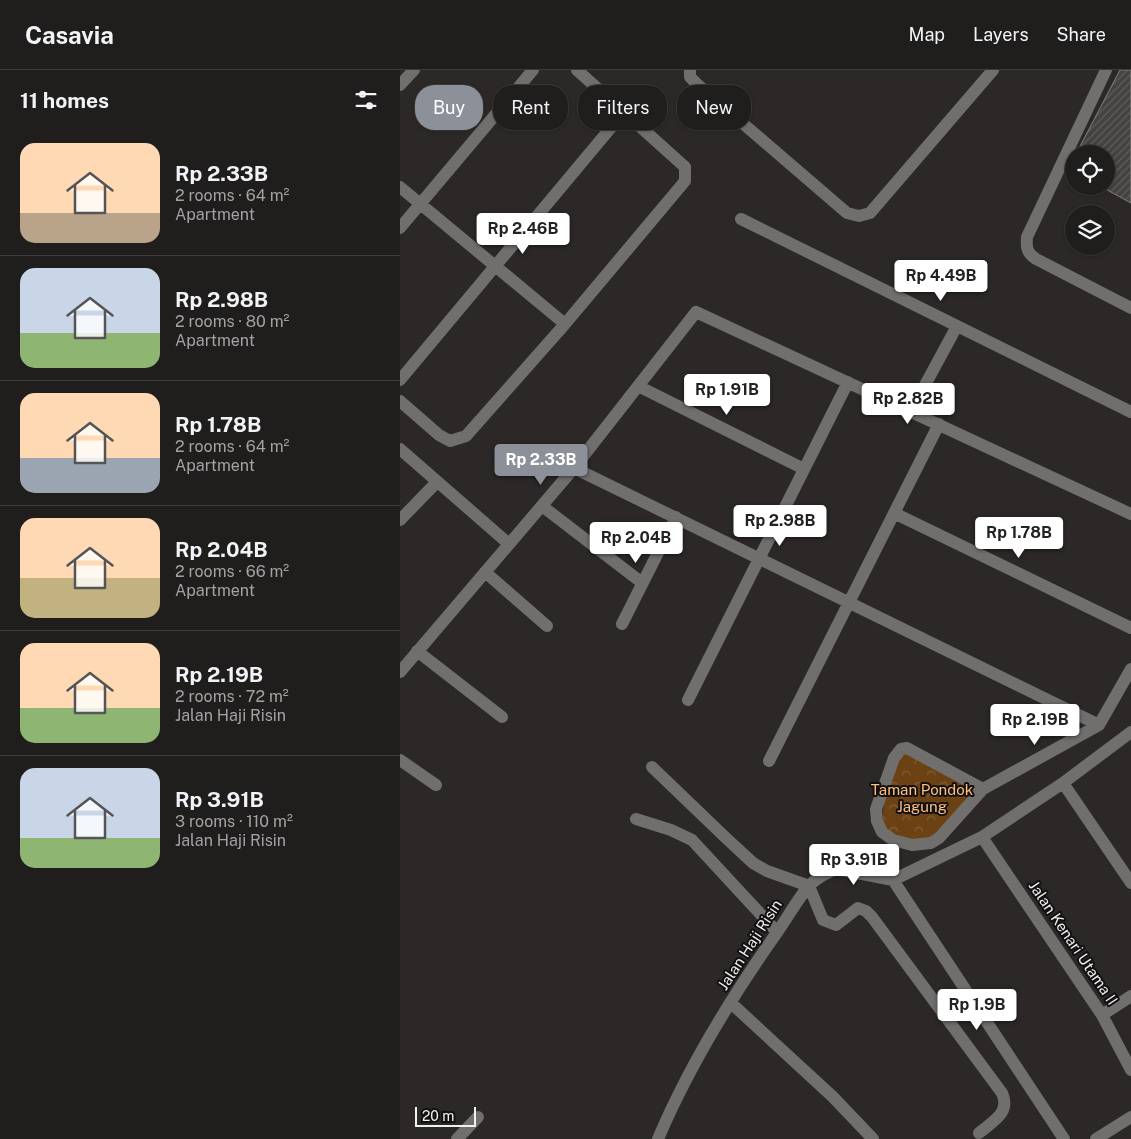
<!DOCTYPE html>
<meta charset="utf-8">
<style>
body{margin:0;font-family:"Public Sans",sans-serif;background:#282726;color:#f1f3f6;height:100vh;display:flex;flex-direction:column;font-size:19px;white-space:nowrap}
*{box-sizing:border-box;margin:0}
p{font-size:16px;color:#a2a2a4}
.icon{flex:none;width:28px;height:28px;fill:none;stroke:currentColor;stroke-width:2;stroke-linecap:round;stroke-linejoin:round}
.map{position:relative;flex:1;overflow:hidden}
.panel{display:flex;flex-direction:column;background:#201e1d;width:400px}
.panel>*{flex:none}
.hud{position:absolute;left:15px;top:15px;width:475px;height:45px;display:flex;gap:10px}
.tools{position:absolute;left:665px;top:75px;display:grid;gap:10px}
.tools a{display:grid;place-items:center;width:50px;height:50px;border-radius:50%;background:#201e1d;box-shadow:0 1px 4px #0004,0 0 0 1px #3d3c3b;font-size:25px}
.scale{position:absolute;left:15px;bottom:12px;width:61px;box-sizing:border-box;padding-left:5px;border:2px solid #f2f0ef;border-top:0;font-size:14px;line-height:18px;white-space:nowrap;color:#f2f0ef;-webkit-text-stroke:4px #121111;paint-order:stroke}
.price{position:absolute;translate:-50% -42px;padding:0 11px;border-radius:5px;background:#fff;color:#222;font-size:16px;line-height:32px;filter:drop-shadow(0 1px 2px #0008)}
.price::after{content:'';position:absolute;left:50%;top:30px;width:15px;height:11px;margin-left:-8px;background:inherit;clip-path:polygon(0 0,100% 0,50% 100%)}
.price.selected{background:#8c9099;color:#fff}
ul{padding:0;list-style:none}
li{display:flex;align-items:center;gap:15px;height:125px;padding:0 20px}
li+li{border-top:1px solid #3d3c3b}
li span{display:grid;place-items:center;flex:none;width:140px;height:100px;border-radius:15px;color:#555}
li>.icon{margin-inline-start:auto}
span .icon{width:60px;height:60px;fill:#fffc;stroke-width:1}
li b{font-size:21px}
h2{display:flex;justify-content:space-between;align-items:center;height:60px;padding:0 20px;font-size:21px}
.chip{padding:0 18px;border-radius:20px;background:#201e1d;box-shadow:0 1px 4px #0004,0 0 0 1px #3d3c3b;font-size:18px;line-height:45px}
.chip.selected{background:#8c9099;color:#fff}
header{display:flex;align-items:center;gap:30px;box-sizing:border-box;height:70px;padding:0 25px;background:#201e1d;border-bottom:1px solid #3d3c3b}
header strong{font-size:24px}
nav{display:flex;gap:28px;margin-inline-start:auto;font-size:18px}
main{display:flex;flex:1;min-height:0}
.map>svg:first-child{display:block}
.park{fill:url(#park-crowns)}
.building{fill:url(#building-hatch);stroke:#84817f}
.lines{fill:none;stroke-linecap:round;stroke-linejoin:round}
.minor{stroke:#706f6e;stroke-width:12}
.labels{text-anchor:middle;stroke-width:4;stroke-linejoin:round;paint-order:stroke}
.park-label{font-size:15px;fill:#febd81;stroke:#121111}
.street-label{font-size:15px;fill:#f2f0ef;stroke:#121111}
</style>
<header>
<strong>Casavia</strong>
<nav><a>Map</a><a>Layers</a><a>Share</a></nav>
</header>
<main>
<section class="panel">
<h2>11 homes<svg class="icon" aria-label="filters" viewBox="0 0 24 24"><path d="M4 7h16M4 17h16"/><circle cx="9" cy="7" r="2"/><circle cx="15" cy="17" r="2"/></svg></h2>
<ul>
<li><span style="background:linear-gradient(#ffd9b3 70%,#b9a48a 0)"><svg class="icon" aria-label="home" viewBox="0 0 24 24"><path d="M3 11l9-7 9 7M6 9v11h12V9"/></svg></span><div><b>Rp 2.33B</b><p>2 rooms · 64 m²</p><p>Apartment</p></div></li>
<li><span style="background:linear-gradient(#c9d6e8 65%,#8fb573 0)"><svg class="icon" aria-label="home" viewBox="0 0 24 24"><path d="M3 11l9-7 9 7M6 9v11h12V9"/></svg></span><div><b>Rp 2.98B</b><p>2 rooms · 80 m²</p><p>Apartment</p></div></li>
<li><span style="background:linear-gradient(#ffd9b3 65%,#9aa5b1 0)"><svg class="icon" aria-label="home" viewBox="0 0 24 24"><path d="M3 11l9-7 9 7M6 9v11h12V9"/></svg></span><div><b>Rp 1.78B</b><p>2 rooms · 64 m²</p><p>Apartment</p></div></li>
<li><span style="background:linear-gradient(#ffd9b3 60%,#c2b280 0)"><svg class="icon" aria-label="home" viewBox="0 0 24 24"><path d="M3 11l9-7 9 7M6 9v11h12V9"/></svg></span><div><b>Rp 2.04B</b><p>2 rooms · 66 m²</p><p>Apartment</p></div></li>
<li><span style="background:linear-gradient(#ffd9b3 65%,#8fb573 0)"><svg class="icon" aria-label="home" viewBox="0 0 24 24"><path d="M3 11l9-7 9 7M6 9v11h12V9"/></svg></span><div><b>Rp 2.19B</b><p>2 rooms · 72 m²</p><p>Jalan Haji Risin</p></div></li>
<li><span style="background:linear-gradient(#c9d6e8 70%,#8fb573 0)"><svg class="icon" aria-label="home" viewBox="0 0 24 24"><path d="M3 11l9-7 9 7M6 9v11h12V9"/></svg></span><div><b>Rp 3.91B</b><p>3 rooms · 110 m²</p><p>Jalan Haji Risin</p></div></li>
</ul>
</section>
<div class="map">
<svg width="731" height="1069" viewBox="0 0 731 1069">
<defs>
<pattern id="park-crowns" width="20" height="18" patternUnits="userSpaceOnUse" patternTransform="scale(1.25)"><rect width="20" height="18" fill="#6c4214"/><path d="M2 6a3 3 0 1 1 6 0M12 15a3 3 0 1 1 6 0" fill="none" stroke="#815e36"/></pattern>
<pattern id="building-hatch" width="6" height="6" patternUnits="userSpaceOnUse" patternTransform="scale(1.25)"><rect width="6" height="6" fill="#444240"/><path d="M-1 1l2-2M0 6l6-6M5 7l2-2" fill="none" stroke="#5f5e5c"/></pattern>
</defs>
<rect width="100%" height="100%" fill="#2b2827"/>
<path class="park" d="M507 678 583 719 539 768 512 775 482 762 485 713Z"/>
<path class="building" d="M720 0H731V133L700 116H706V84H676Z
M674 87V102L668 99Z"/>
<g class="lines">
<path class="minor" d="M290 0V7L297 14 447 143 459 146 470 143 593 0
M706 0 627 167C626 178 627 183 636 189L731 238
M0 15 14 0
M0 117 165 254
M341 149 731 342
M0 158 133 0
M0 310 224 42
M238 316 404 399
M0 331 39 365 50 371 66 366 165 254 285 111V97L177 0
M511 341 557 256
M0 379 109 474
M174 398 699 655 731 599
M142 436 241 512
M494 443 731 558
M0 450 37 412
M85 502 147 556
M222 554 276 447
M17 581 102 647
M0 602 174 398 296 242 731 444
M288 630 448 312
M0 690 36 715
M369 691 539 354
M252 697 326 768 353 793 367 801 409 816 423 850 436 855 458 838 466 841 472 847 602 1023C611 1043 593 1051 579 1063
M663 713 731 813
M583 719 507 678 501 679 494 688 476 739 477 751 482 762 493 770 512 775 531 773 539 768 583 719 699 655
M236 749 271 760 292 770 377 862
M582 767 702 945 731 1000
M493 810 664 1069
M331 933 433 1027 473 1069
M702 945 731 926
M57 1069 78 1047
M258 1069C289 996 332 926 378 861 388 847 397 830 408 817 415 809 427 802 437 799L493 810 582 767 663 713 731 662
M696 1069 731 1047"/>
</g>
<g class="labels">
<g class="park-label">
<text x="522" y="725">Taman Pondok<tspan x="522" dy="17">Jagung</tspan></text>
</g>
<g class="street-label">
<text transform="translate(673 873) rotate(56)" y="5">Jalan Kenari Utama II</text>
<text transform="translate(350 875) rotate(-57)" y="5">Jalan Haji Risin</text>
</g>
</g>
</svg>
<div class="tools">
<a><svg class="icon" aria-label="locate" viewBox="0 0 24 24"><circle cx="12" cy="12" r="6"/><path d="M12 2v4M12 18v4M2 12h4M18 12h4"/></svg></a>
<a><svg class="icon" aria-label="layers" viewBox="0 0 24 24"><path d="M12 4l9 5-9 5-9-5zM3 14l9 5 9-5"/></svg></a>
</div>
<div class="scale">20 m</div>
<b class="price" style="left:123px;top:185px">Rp 2.46B</b>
<b class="price" style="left:541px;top:232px">Rp 4.49B</b>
<b class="price" style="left:327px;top:346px">Rp 1.91B</b>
<b class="price" style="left:508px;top:355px">Rp 2.82B</b>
<b class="price selected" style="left:141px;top:416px">Rp 2.33B</b>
<b class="price" style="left:380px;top:477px">Rp 2.98B</b>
<b class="price" style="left:619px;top:489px">Rp 1.78B</b>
<b class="price" style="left:236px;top:494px">Rp 2.04B</b>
<b class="price" style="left:635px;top:676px">Rp 2.19B</b>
<b class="price" style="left:454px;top:816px">Rp 3.91B</b>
<b class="price" style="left:577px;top:961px">Rp 1.9B</b>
<div class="hud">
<a class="chip selected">Buy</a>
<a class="chip">Rent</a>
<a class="chip">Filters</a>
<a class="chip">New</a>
</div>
</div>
</main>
